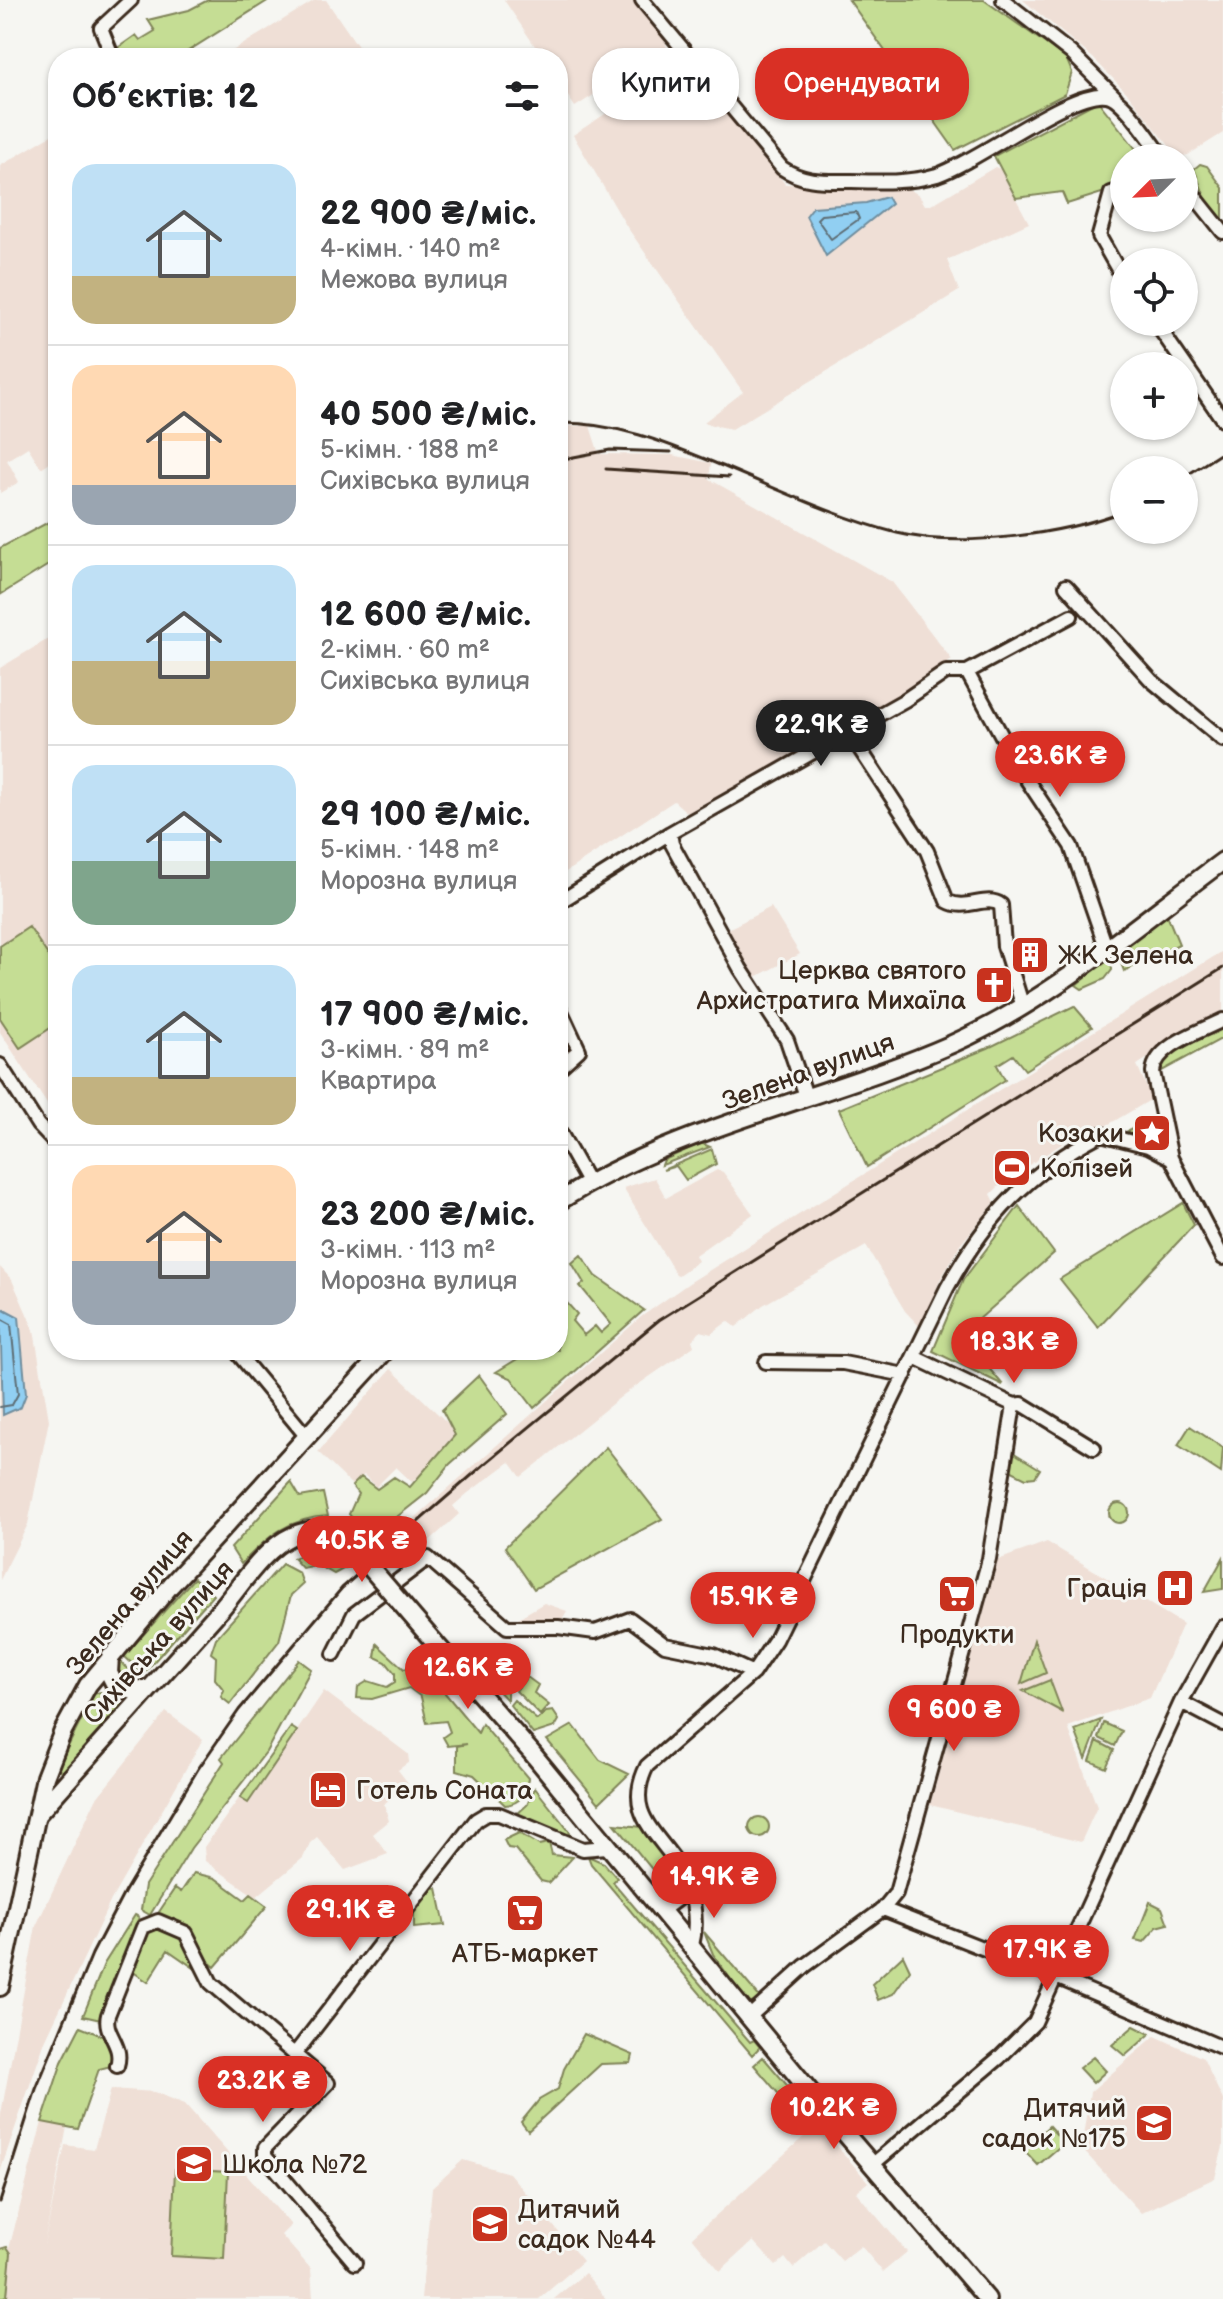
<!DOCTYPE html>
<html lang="uk">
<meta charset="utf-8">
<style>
body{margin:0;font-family:"Balsamiq Sans",sans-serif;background:#f2f2f2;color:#202124;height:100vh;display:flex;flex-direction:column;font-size:30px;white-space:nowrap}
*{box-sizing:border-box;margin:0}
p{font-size:26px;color:#757577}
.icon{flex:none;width:44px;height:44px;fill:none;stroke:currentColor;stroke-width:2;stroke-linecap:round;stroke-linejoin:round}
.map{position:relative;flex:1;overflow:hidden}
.details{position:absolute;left:48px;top:48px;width:520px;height:1312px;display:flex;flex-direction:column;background:#fff;border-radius:32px;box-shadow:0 2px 6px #0004}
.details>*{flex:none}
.top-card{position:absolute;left:592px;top:48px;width:510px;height:72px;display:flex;gap:16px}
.needle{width:52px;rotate:246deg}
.fabs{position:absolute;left:1110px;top:144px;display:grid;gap:16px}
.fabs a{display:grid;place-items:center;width:88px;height:88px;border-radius:50%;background:#fff;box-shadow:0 2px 6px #0004;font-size:40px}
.price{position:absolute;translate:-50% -68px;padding:0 18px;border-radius:28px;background:#d93025;color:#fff;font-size:26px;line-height:52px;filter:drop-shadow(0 2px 4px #0008)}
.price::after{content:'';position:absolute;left:50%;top:48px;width:24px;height:18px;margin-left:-12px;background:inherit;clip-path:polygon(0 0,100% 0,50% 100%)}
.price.selected{background:#222;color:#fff}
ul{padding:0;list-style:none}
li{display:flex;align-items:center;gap:24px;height:200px;padding:0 24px}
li+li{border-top:2px solid #e0e0e0}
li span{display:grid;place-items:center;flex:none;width:224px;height:160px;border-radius:24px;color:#555}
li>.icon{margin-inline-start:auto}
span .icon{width:96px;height:96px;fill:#fffc;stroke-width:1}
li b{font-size:34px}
h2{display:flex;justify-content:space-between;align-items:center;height:96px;padding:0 24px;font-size:34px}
.pill{padding:0 28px;border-radius:32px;background:#fff;box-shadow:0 2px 6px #0004;font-size:28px;line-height:72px}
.pill.selected{background:#d93025;color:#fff}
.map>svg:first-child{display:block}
.built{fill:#efdfd6}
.green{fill:#c5dd94;stroke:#808459;stroke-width:2}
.water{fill:#91cff2;stroke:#6f8d9d;stroke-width:2}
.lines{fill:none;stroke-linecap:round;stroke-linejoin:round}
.shore{stroke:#5d6c73;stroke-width:2}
.minor-casing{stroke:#3b2a1e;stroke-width:18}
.major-casing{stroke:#3b2a1e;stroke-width:22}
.minor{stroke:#f6f6f2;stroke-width:12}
.major{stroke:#f6f6f2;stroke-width:16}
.rail{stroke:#3b2a1e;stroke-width:3}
.major-bridge-casing{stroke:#3b2a1e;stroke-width:22;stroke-linecap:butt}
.major-bridge{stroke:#f6f6f2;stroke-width:16}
.labels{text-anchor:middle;stroke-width:6;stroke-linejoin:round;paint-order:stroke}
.poi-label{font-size:26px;fill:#3b2a1e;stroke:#f6f6f2;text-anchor:start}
.street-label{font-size:26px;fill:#3b2a1e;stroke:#f6f6f2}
</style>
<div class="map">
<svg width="1223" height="2299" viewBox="0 0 1223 2299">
<rect width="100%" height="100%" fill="#f6f6f2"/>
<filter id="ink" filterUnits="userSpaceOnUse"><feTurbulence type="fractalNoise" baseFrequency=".0125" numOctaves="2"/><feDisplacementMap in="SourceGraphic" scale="16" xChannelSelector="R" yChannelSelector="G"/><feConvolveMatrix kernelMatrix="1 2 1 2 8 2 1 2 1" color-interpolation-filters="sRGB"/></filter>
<g filter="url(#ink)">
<path class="built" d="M315 0H326L366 58H221Z
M504 0H636L665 40 667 48 575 107 558 81V58H543Z
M1023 0H1223V133L1188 155 1178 157 1128 94 1093 58Z
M682 64 697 72 785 184 907 188 919 195 925 205H931L995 167 1000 169 1029 223 947 260 959 291 732 429 707 424 704 422 743 392 627 227 573 135Z
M58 131V457L41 468 28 447 7 460 19 482 0 493V166Z
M558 426H590L599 454 672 455 711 463 709 479 892 582 952 660 794 759 753 778 691 816 674 801 558 877Z
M58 633V1121L0 1032V668Z
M771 907 800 954 754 978 728 929Z
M1223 951V1010L1137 1065 1152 1099 1104 1127 1068 1140 1004 1181 991 1194 995 1202 960 1245 940 1280 920 1327 905 1311 866 1246 763 1305 736 1327 728 1321 711 1334 701 1331 692 1340 694 1346 623 1395 521 1477 510 1462 468 1493 453 1506 459 1514 425 1545 415 1534 387 1558 379 1550 641 1317 689 1283Z
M717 1170 723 1172 753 1214 695 1255 698 1261 677 1276 623 1188 655 1178 666 1198Z
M0 1267 12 1280 34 1330 49 1420 28 1524 0 1580Z
M391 1369 461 1436 412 1482 396 1467 376 1487 364 1475 353 1486 318 1452Z
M1047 1542 1183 1624 1150 1698 1068 1727 1097 1807 1081 1842 930 1805 998 1560Z
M544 1603 567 1611 561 1621H513Z
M324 1691 408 1754 409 1762 398 1770 408 1783 384 1804 389 1821 373 1834 388 1854 345 1870 317 1837 310 1843 303 1858 256 1897 205 1861 204 1847 240 1797 248 1803Z
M166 1712 203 1739 111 1900 45 2041 0 2172V2119L36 1926 96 1799Z
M1155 2036 1203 2058 1223 2100V2147L1215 2178 1141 2213 1081 2148 1090 2092Z
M111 2089 154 2092 185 2104 291 2225 281 2235 311 2269 313 2299H0V2283L42 2122 67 2127 44 2244 65 2145 94 2149Z
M818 2124 868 2182 856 2192 907 2252 883 2272 861 2246 842 2261 824 2241 793 2268 785 2258 776 2266 753 2241 720 2271 692 2237Z
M463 2160 509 2173 583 2261 539 2299H421L432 2188Z
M585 2273 606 2299H554Z"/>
<path class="green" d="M208 0H269L177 58H120L116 49 136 35 140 40 155 31 148 20 189 10Z
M849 0H984L1066 58 1072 72 1065 94 955 150Z
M1098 101 1143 158H1124V186L1067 204 1062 192 1016 198 994 156Z
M1200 164 1207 166 1223 188V222L1207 202 1194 169Z
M58 517V559L0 595V548Z
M1167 915 1179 944 1124 971 1117 952Z
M29 927 58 970V1023L20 1048 0 1018V946Z
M1111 956 1112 970 1105 979 1082 989 1076 985Z
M1074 1006 1092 1027 1025 1070 1013 1055 997 1065 1005 1080 867 1167 839 1109 988 1048Z
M1223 1028V1038L1162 1071 1158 1070 1165 1056Z
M1150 1120 1159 1129 1156 1141 1124 1133Z
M701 1143 710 1147 662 1165 664 1160Z
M712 1149 716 1164 686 1180 676 1166 663 1170Z
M1183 1203 1194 1225 1098 1327 1060 1279Z
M1019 1206 1054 1253 961 1335 1003 1385 933 1351 963 1280Z
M581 1255 596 1276 644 1310 534 1408 511 1378 496 1372 532 1350H558V1293L577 1314 572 1321 584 1335 595 1326 601 1333 611 1324 580 1286 584 1283 572 1263Z
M479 1375 507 1414 450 1464 427 1493 369 1539 349 1514 358 1494 352 1486 361 1477 377 1489 394 1477 410 1487 455 1435 442 1410Z
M1190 1426 1223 1448 1221 1473 1178 1445Z
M606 1447 662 1519 534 1589 505 1547Z
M1011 1451 1040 1469 1035 1477 1026 1478 1008 1469Z
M291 1482 300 1497 323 1493 328 1516C288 1518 267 1537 241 1564L231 1548Z
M1109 1513a10 10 0 1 1 20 0a10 10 0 1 1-20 0Z
M317 1549 335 1555 347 1567 334 1574 318 1565 302 1568 293 1558Z
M1223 1558V1589L1204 1592Z
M282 1564 299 1573 303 1584 291 1595 279 1641 230 1704 221 1697 224 1690 215 1679 216 1657 211 1653 216 1638Z
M194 1578 213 1595 143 1674 124 1656Z
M1034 1640 1046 1673 1021 1684Z
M377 1644 404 1669 421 1664 478 1733 482 1724 528 1778C526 1793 521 1804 505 1805L474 1775 457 1770V1746L467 1744 448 1746 443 1737 450 1732 446 1721 427 1723 421 1697 409 1688 372 1699 357 1698 358 1687 368 1681 387 1687 395 1682V1673L386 1662 375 1657Z
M478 1651 498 1660 507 1656 519 1672 518 1676 507 1681V1700L466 1656Z
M119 1660 140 1680 131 1683 121 1679 116 1665Z
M299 1660 311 1669 266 1752 191 1848 150 1915 141 1910 145 1885 224 1762 221 1758Z
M527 1677 538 1685 534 1693 549 1705 540 1715 516 1691Z
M1050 1680 1062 1712 1023 1691Z
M100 1692 121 1703 122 1708 65 1772 57 1769 94 1694Z
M514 1700 537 1720 546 1712 553 1711 559 1720 555 1727 533 1734 510 1705Z
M1101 1720 1086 1759 1075 1730Z
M1104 1723 1122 1731 1115 1746 1099 1738Z
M573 1725 600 1760 629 1774 599 1803 547 1740Z
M291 1727 297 1731 248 1803 240 1798Z
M1097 1741 1114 1750 1106 1768 1090 1761Z
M535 1788 569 1831 572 1838 515 1816 527 1805Z
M749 1827a10 10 0 1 1 20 0a10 10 0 1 1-20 0Z
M615 1824 642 1827 679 1876 676 1892 672 1894Z
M519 1833 539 1845 549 1843 552 1855 573 1857 549 1883 541 1881 515 1849 508 1848 504 1840Z
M588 1856 604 1863 617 1878 613 1882 750 2042 754 2040 760 2047 752 2055 591 1864Z
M194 1873 215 1878 245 1900 251 1894 267 1906 215 1967 203 1957 199 1946 155 1918 175 1888 181 1892Z
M431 1887 437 1888 445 1925 414 1928V1907Z
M1150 1902 1162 1908 1168 1924 1157 1927 1144 1942 1135 1940Z
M135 1915 139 1917 101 2020 83 2016 104 1964Z
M150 1927C183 1929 191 1938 197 1970L168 1950 148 1982 129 1969Z
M704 1932 762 2000 748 2004 713 1954Z
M903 1955 910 1970 893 1994 878 2000 872 1984Z
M1134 2026 1150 2034 1125 2056 1112 2045Z
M80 2027 110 2039 114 2056 111 2066 99 2069 78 2129 42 2122 62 2062Z
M584 2034 633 2055 631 2063 601 2064 528 2131 521 2122 539 2100 558 2089 564 2069Z
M763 2057 809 2111 800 2119 754 2065Z
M1093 2057 1106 2071 1093 2083 1079 2068Z
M846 2092 868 2114 874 2128 868 2130 842 2103 840 2095Z
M1049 2126 1064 2143 1038 2165 1023 2149Z
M175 2169 228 2172 224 2259 171 2256Z
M7 2247 11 2253 7 2296 0 2299V2249Z"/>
<path class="water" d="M887 197 891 204 826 256 806 216 813 207 866 203Z
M4 1309 19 1317 26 1394 21 1407 3 1415 0 1311Z"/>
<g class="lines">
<path class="shore" d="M856 212 859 219 831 239 817 219 821 215Z
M0 1318 11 1324 18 1394 12 1405 0 1407"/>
<defs>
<path id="minor" d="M642 0 782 168C804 183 825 181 852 181 880 182 910 183 937 175 979 161 1071 89 1107 95 1124 98 1152 143 1164 158
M1003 0 1071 53 1115 97
M113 58 101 28 131 0
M1184 183 1223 232
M1124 189 1111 193 1099 236 1124 280
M1155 322 1223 420
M1066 586 1151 680 1223 740
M967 672 1021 771 1071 846 1106 947
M848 731 927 851 947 901C966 912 986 894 1001 905L1004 946 1023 1007
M670 833 672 844 740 968 787 1040 806 1096
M558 903 670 833 905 700 946 672H967L1071 616
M558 1005 579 1050 558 1069
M1223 1020C1202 1031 1155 1045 1153 1072L1171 1158 1223 1258
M0 1065 38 1125 58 1146
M558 1129 589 1184
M235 1350 307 1437
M914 1357 1014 1405 1022 1404 1094 1448
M766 1362 843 1363 905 1375
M334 1654 354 1614 428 1558 507 1627H558L595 1632 630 1619 665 1645 714 1655 753 1673
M1181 1702 1223 1724
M883 1909 1056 1977 1223 2048
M660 1912 688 1891
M691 1948C699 1924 694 1887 678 1865 655 1830 624 1812 647 1766L753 1673 775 1640 947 1288C986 1217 1028 1172 1101 1134L1148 1146 1171 1158
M749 2017 805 1966 883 1909 896 1893 989 1559 1014 1405
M294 2055 476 1820 486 1814H499L583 1849 607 1847
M117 2066C124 2044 103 2034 108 2015L143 1927 158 1921 186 1933 211 1983 328 2083 265 2148V2156L355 2263
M872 2165 999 2058 1035 2022 1181 1702 1223 1627"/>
<path id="major" d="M558 1202C677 1126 824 1100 952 1044 1051 1000 1136 925 1223 861
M435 1643 532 1753 826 2111 987 2299
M110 1657 109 1673 115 1685 127 1690 145 1689
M37 1815C98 1746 159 1678 220 1610 240 1587 263 1549 292 1536 319 1524 338 1533 357 1552
M0 1987 45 1777 63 1731 88 1685 171 1585 386 1350"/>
</defs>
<use href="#minor" class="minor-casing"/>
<use href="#major" class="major-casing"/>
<use href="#minor" class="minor"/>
<use href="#major" class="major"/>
<path class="rail" d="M558 423C615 422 664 442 715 463 774 487 835 517 897 533 961 549 1063 534 1124 511
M558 460 610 450 671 452
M606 469 729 477
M1184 477 1223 452
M0 2202 36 2089 92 1954 125 1891 198 1769 239 1710 342 1588 487 1462 659 1320 1223 968"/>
<defs>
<path id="major-bridge" d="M357 1552 435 1643"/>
</defs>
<use href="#major-bridge" class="major-bridge-casing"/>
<use href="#major-bridge" class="major-bridge"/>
</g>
</g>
<defs>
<symbol id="building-square" viewBox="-11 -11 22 22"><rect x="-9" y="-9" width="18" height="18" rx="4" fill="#c8321e" stroke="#f6f6f2"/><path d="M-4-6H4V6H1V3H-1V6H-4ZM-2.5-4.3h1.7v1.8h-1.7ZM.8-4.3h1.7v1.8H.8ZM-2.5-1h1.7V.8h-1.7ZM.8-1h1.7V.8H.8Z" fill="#fff"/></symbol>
<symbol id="church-square" viewBox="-11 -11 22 22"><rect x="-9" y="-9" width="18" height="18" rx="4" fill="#c8321e" stroke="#f6f6f2"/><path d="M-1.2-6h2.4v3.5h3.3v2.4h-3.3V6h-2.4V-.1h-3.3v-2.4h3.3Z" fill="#fff"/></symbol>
<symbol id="sight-square" viewBox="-11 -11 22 22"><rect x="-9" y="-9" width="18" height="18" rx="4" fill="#c8321e" stroke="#f6f6f2"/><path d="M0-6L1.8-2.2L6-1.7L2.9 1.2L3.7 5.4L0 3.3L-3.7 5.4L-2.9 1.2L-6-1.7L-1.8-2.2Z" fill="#fff"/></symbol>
<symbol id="stadium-square" viewBox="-11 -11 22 22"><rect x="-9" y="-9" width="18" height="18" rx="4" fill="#c8321e" stroke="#f6f6f2"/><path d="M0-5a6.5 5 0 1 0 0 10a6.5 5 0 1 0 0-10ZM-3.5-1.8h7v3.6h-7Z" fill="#fff"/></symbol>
<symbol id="hospital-square" viewBox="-11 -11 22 22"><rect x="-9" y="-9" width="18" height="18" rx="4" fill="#c8321e" stroke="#f6f6f2"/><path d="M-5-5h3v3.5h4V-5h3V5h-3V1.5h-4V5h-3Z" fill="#fff"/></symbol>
<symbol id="supermarket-square" viewBox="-11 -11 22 22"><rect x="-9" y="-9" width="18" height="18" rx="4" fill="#c8321e" stroke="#f6f6f2"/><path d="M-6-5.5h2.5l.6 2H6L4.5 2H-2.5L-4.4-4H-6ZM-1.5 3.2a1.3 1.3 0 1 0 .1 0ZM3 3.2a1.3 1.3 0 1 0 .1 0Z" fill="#fff"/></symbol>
<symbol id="hotel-square" viewBox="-11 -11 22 22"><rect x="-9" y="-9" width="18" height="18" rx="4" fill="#c8321e" stroke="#f6f6f2"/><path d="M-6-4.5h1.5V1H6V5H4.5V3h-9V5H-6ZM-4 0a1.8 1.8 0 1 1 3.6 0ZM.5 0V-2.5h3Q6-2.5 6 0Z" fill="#fff"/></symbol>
<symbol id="school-square" viewBox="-11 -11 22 22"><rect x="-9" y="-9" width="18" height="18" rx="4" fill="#c8321e" stroke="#f6f6f2"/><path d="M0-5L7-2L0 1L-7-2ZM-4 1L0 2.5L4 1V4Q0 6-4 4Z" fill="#fff"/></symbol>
</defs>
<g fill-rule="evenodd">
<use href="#building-square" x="1008" y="933" width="44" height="44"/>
<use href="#church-square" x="972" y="963" width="44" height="44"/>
<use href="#sight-square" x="1130" y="1111" width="44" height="44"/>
<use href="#stadium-square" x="990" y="1146" width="44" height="44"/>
<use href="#hospital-square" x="1153" y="1566" width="44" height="44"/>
<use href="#supermarket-square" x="935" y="1572" width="44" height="44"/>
<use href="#hotel-square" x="306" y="1768" width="44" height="44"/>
<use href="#supermarket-square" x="503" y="1891" width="44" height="44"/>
<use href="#school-square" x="1132" y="2101" width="44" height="44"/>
<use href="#school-square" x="172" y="2142" width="44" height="44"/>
<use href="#school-square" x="468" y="2202" width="44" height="44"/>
</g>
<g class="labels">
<g class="poi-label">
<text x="1058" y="964">ЖК Зелена</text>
<text x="966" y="979" text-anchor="end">Церква святого<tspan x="966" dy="30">Архистратига Михаїла</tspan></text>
<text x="1124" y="1142" text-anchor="end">Козаки</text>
<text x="1040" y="1177">Колізей</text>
<text x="1147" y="1597" text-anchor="end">Грація</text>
<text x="957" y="1643" text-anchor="middle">Продукти</text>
<text x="356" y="1799">Готель Соната</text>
<text x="525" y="1962" text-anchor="middle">АТБ-маркет</text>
<text x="1126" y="2117" text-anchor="end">Дитячий<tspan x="1126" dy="30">садок №175</tspan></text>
<text x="222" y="2173">Школа №72</text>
<text x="518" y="2218">Дитячий<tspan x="518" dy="30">садок №44</tspan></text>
</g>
<g class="street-label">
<text transform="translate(808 1071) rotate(-20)" y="9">Зелена вулиця</text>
<text transform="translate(129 1602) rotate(-50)" y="9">Зелена вулиця</text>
<text transform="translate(158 1642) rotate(-48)" y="9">Сихівська вулиця</text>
</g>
</g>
</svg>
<div class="fabs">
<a><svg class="needle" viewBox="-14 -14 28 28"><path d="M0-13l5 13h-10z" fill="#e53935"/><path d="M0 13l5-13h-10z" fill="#757577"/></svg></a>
<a><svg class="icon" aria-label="locate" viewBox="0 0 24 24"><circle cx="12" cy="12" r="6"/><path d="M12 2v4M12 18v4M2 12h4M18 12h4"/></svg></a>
<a>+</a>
<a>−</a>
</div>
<b class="price selected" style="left:821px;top:768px">22.9K ₴</b>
<b class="price" style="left:1060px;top:799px">23.6K ₴</b>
<b class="price" style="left:1014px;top:1385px">18.3K ₴</b>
<b class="price" style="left:362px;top:1584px">40.5K ₴</b>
<b class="price" style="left:753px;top:1640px">15.9K ₴</b>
<b class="price" style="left:468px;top:1711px">12.6K ₴</b>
<b class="price" style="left:954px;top:1753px">9 600 ₴</b>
<b class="price" style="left:714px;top:1920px">14.9K ₴</b>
<b class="price" style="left:350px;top:1953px">29.1K ₴</b>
<b class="price" style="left:1047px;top:1993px">17.9K ₴</b>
<b class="price" style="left:263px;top:2124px">23.2K ₴</b>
<b class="price" style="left:834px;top:2151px">10.2K ₴</b>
<div class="top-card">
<a class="pill">Купити</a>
<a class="pill selected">Орендувати</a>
</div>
<section class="details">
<h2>Об’єктів: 12<svg class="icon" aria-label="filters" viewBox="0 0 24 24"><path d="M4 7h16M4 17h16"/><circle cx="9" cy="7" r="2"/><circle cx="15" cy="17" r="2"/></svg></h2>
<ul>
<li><span style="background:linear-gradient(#bfe0f5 70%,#c2b280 0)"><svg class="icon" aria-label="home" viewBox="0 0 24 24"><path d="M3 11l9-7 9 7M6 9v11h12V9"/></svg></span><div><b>22 900 ₴/міс.</b><p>4-кімн. · 140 m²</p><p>Межова вулиця</p></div></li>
<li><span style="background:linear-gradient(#ffd9b3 75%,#9aa5b1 0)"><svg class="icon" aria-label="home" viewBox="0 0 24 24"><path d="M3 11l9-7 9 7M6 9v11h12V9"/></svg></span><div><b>40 500 ₴/міс.</b><p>5-кімн. · 188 m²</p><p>Сихівська вулиця</p></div></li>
<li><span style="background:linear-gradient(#bfe0f5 60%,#c2b280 0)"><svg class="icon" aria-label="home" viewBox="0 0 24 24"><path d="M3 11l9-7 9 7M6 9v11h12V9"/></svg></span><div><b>12 600 ₴/міс.</b><p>2-кімн. · 60 m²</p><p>Сихівська вулиця</p></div></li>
<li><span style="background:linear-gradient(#bfe0f5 60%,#7fa58c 0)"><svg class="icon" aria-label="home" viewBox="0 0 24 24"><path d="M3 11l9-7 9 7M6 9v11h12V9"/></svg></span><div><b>29 100 ₴/міс.</b><p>5-кімн. · 148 m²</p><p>Морозна вулиця</p></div></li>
<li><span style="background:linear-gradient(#bfe0f5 70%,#c2b280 0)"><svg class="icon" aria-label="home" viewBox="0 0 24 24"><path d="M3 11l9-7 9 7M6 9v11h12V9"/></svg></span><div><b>17 900 ₴/міс.</b><p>3-кімн. · 89 m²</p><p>Квартира</p></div></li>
<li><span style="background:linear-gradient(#ffd9b3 60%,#9aa5b1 0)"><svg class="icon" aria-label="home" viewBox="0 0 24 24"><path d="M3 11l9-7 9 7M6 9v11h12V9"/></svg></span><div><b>23 200 ₴/міс.</b><p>3-кімн. · 113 m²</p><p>Морозна вулиця</p></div></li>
</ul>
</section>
</div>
